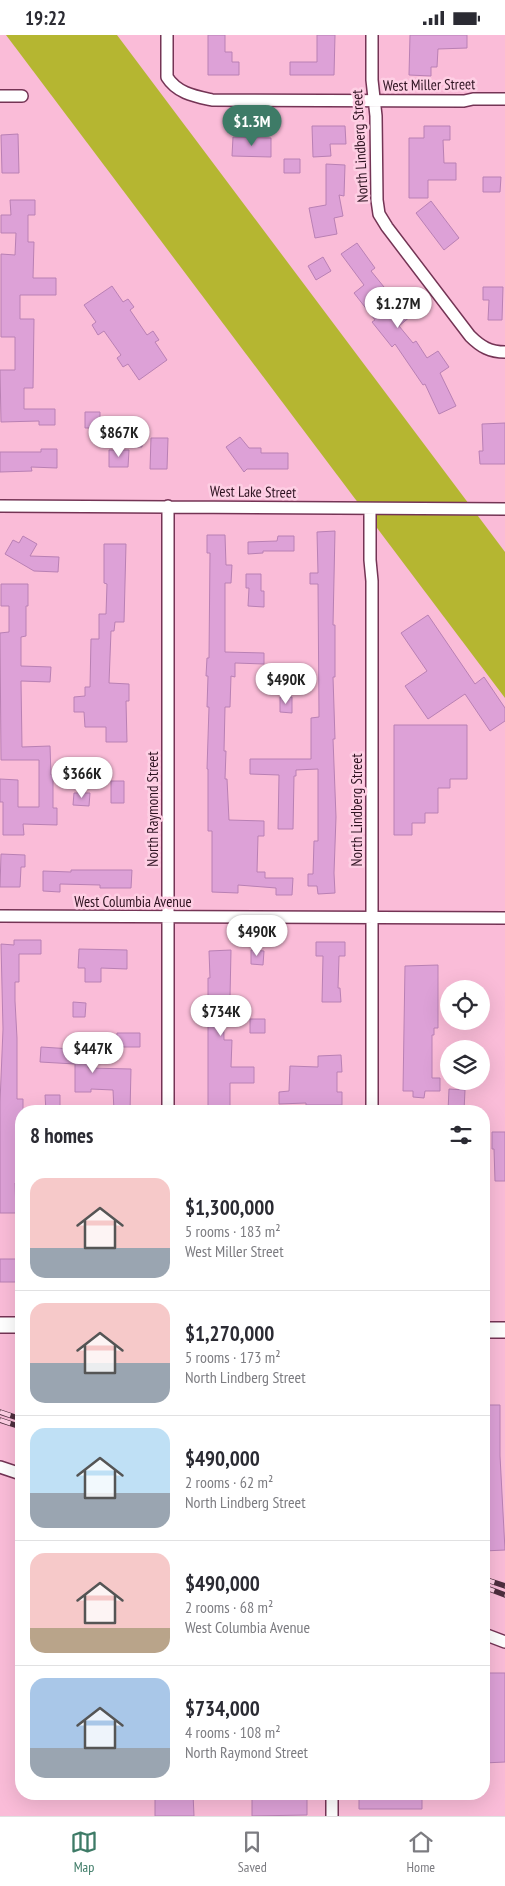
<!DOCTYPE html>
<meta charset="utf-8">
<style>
body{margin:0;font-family:"PT Sans Narrow",sans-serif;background:#f7f7f7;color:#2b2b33;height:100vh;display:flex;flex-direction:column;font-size:19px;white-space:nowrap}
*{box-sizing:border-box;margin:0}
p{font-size:16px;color:#7c7c81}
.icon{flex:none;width:28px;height:28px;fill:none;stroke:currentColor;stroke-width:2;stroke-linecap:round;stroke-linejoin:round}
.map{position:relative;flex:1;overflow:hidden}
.sheet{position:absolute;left:15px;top:1070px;width:475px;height:695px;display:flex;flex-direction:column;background:#fff;border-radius:20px;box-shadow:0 5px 20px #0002}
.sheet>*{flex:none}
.buttons{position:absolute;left:440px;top:945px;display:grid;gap:10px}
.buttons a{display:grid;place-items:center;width:50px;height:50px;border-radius:50%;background:#fff;box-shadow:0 5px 20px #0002;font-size:25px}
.price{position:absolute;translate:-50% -42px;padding:0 11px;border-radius:18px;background:#fff;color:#222;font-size:16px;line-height:32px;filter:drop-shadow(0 1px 2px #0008)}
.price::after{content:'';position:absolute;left:50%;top:30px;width:15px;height:11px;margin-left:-8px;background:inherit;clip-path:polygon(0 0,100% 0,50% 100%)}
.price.current{background:#3e7b67;color:#fff}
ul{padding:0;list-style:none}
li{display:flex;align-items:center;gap:15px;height:125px;padding:0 15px}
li+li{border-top:1px solid #e1e1e2}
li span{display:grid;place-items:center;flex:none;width:140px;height:100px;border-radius:15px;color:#555}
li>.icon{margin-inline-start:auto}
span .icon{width:60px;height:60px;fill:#fffc;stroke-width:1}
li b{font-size:21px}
h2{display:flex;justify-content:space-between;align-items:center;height:60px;padding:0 15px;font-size:21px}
.status{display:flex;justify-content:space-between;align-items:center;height:35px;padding:0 25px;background:#fff;direction:ltr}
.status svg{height:14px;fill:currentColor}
.menu{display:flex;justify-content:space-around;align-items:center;height:70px;border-top:1px solid #e1e1e2;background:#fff;font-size:14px;color:#7c7c81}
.menu a{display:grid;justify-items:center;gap:2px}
.menu .current{color:#3e7b67}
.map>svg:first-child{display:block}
.green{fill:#b5b631}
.building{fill:#dda1d7;stroke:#b980b4}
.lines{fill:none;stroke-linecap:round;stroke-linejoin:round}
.minor-casing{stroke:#743455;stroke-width:14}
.tertiary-casing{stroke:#743455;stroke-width:18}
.minor{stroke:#fff;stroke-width:11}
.tertiary{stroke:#fff;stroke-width:15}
.rail-casing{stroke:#4e2e3e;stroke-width:5.5}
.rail{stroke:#fecfe4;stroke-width:4;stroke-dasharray:11;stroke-linecap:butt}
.labels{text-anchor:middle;stroke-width:5;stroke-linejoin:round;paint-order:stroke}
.street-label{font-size:15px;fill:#2e1321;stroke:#fecfe4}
</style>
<div class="status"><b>19:22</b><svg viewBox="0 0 49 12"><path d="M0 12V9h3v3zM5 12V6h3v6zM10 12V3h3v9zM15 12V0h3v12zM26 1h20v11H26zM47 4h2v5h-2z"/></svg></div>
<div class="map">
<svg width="505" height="1781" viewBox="0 0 505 1781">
<rect width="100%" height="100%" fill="#fabcd8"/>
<path class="green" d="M6 0H117L505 517V663Z"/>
<path class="building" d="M208 0H225V17H232V27H239V40H208Z
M317 0H335L334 40H290V27H317Z
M410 0H467V13L438 14 437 32H431V41L409 40Z
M312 91H345L346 109H330L331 121 313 122Z
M424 91H450V105H443L444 128H456V145H428V163H409V103H424Z
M18 99 19 138H2L1 100Z
M233 102 271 103V122L232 121Z
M284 124H300V138H284Z
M326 129 345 130 344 161 339 160 343 181 334 183 337 199 315 203 309 173 326 170Z
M483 142H501L500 157H483Z
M10 165H35V180H28V207H34L33 243H56V260H20V284H34L33 353H24V374H55V390H39V386L1 387 0 335H15V302H1V219L15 220 16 198H1V180H11Z
M431 166 459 203 444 215 416 178Z
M357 208 375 233 371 236 397 268 399 266 411 281 399 291 413 308 416 306 427 323 438 316 449 332 440 338 456 371 439 379 425 349 423 350 395 309 392 312 372 287 375 285 354 258 364 250 341 219Z
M323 222 331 236 316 245 308 231Z
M112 251 123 267 128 264 134 272 130 275 147 300 153 296 159 305 155 307 167 325 139 345 128 329 123 332 117 323 121 320 104 296 98 300 92 290 96 287 84 270Z
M483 252H503L502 285H488L489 265H483Z
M85 377H100V393H85Z
M505 388V429H480L479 416H483L482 389Z
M127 397 143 398 142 412H127Z
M240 402 249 413H261V418H288V434H247L244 437 226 412Z
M151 403H168L167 434H150Z
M41 414H57V433L31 432 32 436 0 437V417H41Z
M109 415H129L128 432H109Z
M335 496 333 590H335V642H333L335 704H333L336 782 334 838 335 858 318 859 317 851H308V839H313L314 806H318V734L296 735V741H294L293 794H278L279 740 250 739V724H311V683L319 682 318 549H310V538H318L317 497Z
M207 500H225L226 530H232L231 548H225V617L264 618V629L235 628V642L231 641 230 672H225L224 716H226L225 744H227L229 785 264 786V801H258L257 837H265V843H293L292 860H276V853L238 850V858L212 857V796H208V734H207L209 672H207L208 641H206L207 623H209L210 518H207Z
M23 501 37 509 30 521 59 522 58 537 34 536 5 519 13 505 19 508Z
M278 501H294V516H263V518L248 519V507L277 506Z
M104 509H126L124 587H115L114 596H111L109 648 129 649V666H126L127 707H106V692H85L84 677H74V662L85 661V652H90L91 604H99V579H106L107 549 104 548Z
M246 539H261V556H264V572L248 571 249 553H246Z
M1 549H28V571H26V601L21 602V631L51 632 50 647 21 646 22 712 50 711 51 740H53V773H57V790L23 789 24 800H3V767H0V744L18 745V772H39V725H1L0 598 9 597V571H1Z
M428 580 475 649 484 642 505 673V686L490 696 465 659 428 684 405 651 427 636 401 598Z
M280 662H292V678L280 677Z
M394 690H467V744H450V753H438V778H425V788H412V800H394Z
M111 746H124V768H111Z
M74 758H90L89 771 73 770Z
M1 819 25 820V832H21L20 852H0Z
M71 835H132L131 853H100V850L60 849V857L43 856V836L71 837Z
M14 905H41V919H19V947H15V966L17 1003V1064H23V1076H21V1148H15L16 1178H0V1067L3 994 1 909 14 910Z
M316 907H345V921H339L338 953H340L341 967H322L323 921H316Z
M79 914 127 915V934L101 933V947H85V933H78Z
M231 915 230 962H223L224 1005H232L231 1032H254V1048H230V1074H224V1076H208V943H210L209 916Z
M251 915 264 916 263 930 251 929Z
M438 930V993H434V1000H432V1043H440V1056H425L424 1063 413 1062V1056H403L405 931Z
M73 967 86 968 85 982H73Z
M250 984H265V998H250Z
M117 998H140V1012H116Z
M73 1008 89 1009 88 1033 131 1034 130 1076H114L113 1055 91 1054V1057H75V1029L40 1027 41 1012 72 1014Z
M341 1020 342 1037H337V1057H342V1070H306V1068L279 1069V1057L289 1056 290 1031 318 1032V1021Z
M449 1054 465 1055 464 1076H448Z
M45 1060H60V1076H46Z
M492 1097H505V1146H495L494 1114H492Z
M0 1224H21V1247H0Z
M484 1370H500V1421L505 1515 484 1516V1467H488Z
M484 1638H505V1727L484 1728Z
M155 1759H193L194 1781H155Z
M252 1759H307V1780L252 1781Z
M359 1759H422V1774H359Z"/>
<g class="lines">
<defs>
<path id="minor" d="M167 0V42C177 58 194 61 212 65L464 66 473 64H505
M372 0V45L376 81 377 165 379 179 387 192 470 301C481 312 490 317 505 317
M0 61H22
M0 471 505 474
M370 474V525L372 546V1076
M0 881 505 883
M168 1076V471
M0 1432 21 1439
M484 1599 505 1607
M332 1759V1781"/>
<path id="tertiary" d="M0 1290H21
M484 1295H505"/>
</defs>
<use href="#minor" class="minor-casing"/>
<use href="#tertiary" class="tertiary-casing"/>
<use href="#minor" class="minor"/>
<use href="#tertiary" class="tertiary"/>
<defs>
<path id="rail" d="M0 1377 21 1384
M0 1385 21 1392
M484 1544 505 1551
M484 1552 505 1560"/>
</defs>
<use href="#rail" class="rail-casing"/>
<use href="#rail" class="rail"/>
</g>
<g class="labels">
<g class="street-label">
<text transform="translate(429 50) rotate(-1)" y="5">West Miller Street</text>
<text transform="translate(360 111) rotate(-93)" y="5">North Lindberg Street</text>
<text transform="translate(253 457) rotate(1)" y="5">West Lake Street</text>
<text transform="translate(153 774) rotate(-90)" y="5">North Raymond Street</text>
<text transform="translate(357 775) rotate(-90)" y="5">North Lindberg Street</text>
<text x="133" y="872">West Columbia Avenue</text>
</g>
</g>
</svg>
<div class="buttons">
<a><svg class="icon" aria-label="locate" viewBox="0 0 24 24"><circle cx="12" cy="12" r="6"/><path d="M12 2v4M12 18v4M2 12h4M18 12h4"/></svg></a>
<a><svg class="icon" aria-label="layers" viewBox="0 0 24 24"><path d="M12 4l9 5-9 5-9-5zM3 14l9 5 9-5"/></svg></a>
</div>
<b class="price current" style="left:252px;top:112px">$1.3M</b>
<b class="price" style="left:398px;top:294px">$1.27M</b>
<b class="price" style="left:119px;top:423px">$867K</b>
<b class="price" style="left:286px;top:670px">$490K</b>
<b class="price" style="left:82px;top:764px">$366K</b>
<b class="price" style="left:257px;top:922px">$490K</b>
<b class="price" style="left:221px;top:1002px">$734K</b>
<b class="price" style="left:93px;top:1039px">$447K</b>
<section class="sheet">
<h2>8 homes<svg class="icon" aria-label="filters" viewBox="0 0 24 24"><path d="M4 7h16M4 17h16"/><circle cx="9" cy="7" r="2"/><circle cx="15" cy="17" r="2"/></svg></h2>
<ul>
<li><span style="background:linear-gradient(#f6c9c9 70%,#9aa5b1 0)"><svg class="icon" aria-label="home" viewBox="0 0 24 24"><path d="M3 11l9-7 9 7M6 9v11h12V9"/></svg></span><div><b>$1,300,000</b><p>5 rooms · 183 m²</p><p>West Miller Street</p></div></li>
<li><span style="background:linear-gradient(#f6c9c9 60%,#9aa5b1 0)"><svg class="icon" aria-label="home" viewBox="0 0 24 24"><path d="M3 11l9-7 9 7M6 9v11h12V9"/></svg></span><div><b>$1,270,000</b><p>5 rooms · 173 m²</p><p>North Lindberg Street</p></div></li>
<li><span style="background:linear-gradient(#bfe0f5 65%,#9aa5b1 0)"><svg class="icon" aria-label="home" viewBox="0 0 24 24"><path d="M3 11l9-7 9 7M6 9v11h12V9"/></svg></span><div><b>$490,000</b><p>2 rooms · 62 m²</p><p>North Lindberg Street</p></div></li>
<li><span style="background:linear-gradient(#f6c9c9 75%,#b9a48a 0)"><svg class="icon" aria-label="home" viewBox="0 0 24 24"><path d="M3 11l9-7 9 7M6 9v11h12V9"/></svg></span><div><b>$490,000</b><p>2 rooms · 68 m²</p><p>West Columbia Avenue</p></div></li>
<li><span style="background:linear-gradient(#a9c7e8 70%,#9aa5b1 0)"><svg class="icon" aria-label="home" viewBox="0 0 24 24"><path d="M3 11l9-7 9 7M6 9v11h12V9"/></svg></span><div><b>$734,000</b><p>4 rooms · 108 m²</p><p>North Raymond Street</p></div></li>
</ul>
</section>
</div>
<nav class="menu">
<a class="current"><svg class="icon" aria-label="map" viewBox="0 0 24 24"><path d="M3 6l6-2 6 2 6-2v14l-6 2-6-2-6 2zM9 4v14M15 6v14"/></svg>Map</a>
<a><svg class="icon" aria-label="saved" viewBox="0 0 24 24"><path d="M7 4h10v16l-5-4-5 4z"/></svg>Saved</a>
<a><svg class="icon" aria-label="home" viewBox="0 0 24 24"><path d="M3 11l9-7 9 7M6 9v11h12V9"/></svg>Home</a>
</nav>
